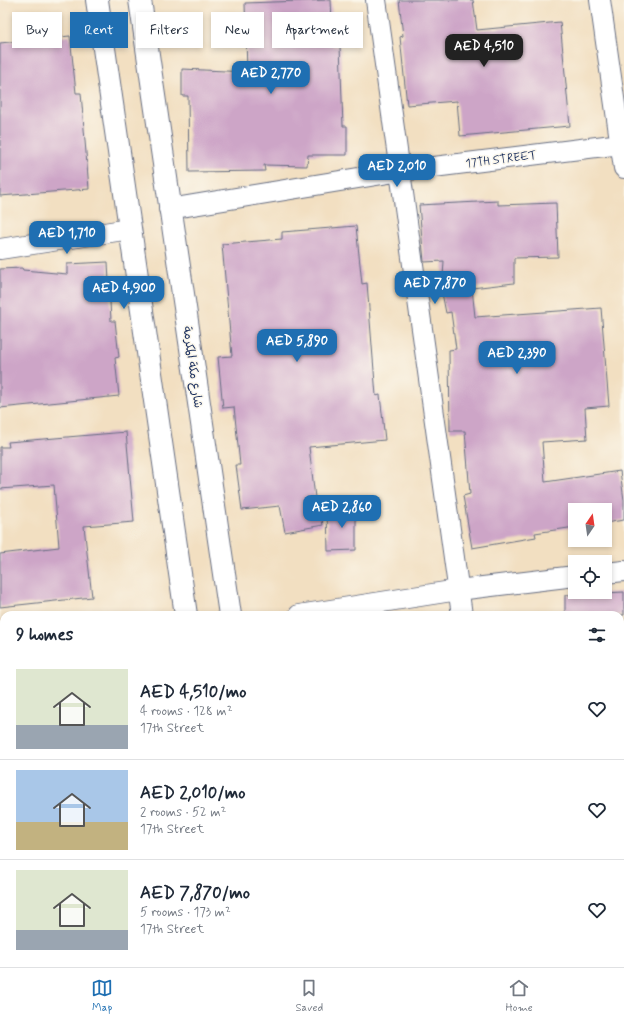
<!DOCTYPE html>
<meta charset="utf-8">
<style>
body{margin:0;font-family:Mynerve,"Playpen Sans Arabic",sans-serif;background:#f6f6f7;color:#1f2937;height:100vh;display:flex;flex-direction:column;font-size:15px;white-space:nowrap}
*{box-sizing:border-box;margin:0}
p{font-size:13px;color:#747a83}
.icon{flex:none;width:22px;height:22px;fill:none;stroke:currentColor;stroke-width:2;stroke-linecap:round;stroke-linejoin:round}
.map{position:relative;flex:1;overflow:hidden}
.side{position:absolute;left:0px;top:611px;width:624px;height:356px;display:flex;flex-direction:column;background:#fff;border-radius:12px 12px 0 0;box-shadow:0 2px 6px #0003}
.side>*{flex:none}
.top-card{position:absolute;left:12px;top:12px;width:400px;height:36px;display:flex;gap:8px}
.needle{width:26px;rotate:13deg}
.buttons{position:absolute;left:568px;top:503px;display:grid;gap:8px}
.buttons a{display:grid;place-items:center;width:44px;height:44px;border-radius:0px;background:#fff;box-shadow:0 2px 6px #0003;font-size:20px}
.price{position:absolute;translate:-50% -34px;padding:0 9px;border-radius:8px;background:#1f6fb2;color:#fff;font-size:13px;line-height:26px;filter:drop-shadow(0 1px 2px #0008)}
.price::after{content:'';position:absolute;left:50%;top:24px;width:12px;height:9px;margin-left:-6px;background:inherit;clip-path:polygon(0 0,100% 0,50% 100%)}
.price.on{background:#222;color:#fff}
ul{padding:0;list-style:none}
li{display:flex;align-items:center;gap:12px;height:100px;padding:0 16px}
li+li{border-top:1px solid #e0e1e3}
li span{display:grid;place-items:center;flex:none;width:112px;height:80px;border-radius:0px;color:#555}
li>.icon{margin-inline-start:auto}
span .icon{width:48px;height:48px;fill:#fffc;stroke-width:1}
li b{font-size:17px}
h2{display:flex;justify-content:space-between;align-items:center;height:48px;padding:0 16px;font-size:17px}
.tag{padding:0 14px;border-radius:0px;background:#fff;box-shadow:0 2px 6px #0003;font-size:14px;line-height:36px}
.tag.on{background:#1f6fb2;color:#fff}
.tabs{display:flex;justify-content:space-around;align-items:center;height:56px;border-top:1px solid #e0e1e3;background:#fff;font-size:11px;color:#747a83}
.tabs a{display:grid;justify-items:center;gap:2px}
.tabs .on{color:#1f6fb2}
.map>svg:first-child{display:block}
.building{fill:#cda5c7}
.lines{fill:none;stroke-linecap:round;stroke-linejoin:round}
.street-casing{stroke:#666d81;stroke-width:22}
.secondary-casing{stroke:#666d81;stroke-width:24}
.street{stroke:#fff;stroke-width:20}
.secondary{stroke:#fff;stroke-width:22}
.labels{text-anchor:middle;stroke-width:3;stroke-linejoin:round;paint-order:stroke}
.street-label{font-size:12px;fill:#1b2f5e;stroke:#fbf7ec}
</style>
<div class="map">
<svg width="624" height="967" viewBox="0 0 624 967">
<rect width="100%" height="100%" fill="#fbf7ec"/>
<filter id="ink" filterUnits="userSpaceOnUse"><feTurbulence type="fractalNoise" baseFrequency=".025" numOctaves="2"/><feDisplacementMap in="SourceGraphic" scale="8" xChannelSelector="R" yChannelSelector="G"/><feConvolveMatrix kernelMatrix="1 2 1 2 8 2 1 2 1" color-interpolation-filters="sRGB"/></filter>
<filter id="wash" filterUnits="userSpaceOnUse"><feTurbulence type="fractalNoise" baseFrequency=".012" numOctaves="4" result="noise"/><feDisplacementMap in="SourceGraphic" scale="16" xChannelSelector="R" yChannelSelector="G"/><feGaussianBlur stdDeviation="0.9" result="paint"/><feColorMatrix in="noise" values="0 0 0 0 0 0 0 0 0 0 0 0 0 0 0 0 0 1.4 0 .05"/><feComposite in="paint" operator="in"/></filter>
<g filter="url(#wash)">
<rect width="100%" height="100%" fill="#f2dfc1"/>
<g id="blocks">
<path class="building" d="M331 0 333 46H340L343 126H347V155H308L307 166 264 165 265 171 189 172 188 96H182V69L247 72 245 3Z
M399 0H473L477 30 560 22 570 126 460 136 457 101 407 105 400 37 403 36Z
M70 36 76 93H81L89 189 0 196V43Z
M498 201V205L556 203 558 257 514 258V283L472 288 475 317 601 308 609 406 585 408 587 439 542 442 545 482 620 471 624 500V520L605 523V510H575V527L535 533 536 537 472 548 463 496 470 494 465 431H450L449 350 456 349 451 312 446 313 442 293 444 261 424 262 419 205Z
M356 226 362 284 367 283 376 396 380 395 385 440 309 447 316 506 319 505 323 525 285 532 280 506 242 510 236 465H240L234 407 223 408 218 357 232 356 222 244 282 239V232Z
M108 262 111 321H115L119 357 115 358 119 396 0 408V269L22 268 23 270 67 274V264Z
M126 432 134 522 84 526 92 597 0 607V554L59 547 54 485 0 489V447H9L8 442Z
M356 508V550L328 551 327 509Z
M624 592V615H565V595Z"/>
</g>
</g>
<g filter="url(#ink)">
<use href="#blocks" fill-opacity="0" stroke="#666d81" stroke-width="1"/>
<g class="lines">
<defs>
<path id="street" d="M376 0 462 615
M600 0 624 168
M169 209 401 171 621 144
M0 249 130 229
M605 573 624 571
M299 615 458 590 575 576
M0 642 4 641
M0 837 4 863
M620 935H624
M20 963V967
M517 963V967
M409 967 433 963"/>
<path id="secondary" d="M97 0 186 615
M140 0 230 615
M235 963 236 967
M276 963V967"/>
</defs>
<use href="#street" class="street-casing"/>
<use href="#secondary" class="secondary-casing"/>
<use href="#street" class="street"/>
<use href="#secondary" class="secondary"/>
</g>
</g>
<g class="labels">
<g class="street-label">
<text transform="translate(501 159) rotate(-7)" y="4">17TH STREET</text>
<text transform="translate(193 367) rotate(82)" y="4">شارع مكة المكرمة</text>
</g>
</g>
</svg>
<div class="buttons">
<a><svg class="needle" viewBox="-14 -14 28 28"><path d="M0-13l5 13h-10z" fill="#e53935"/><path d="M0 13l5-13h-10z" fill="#747a83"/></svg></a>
<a><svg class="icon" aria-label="locate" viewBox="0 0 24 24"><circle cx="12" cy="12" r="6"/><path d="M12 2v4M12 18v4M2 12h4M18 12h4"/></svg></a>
</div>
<b class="price on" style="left:484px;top:68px">AED 4,510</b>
<b class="price" style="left:271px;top:95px">AED 2,770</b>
<b class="price" style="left:397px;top:188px">AED 2,010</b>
<b class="price" style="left:67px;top:255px">AED 1,710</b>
<b class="price" style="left:435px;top:305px">AED 7,870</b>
<b class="price" style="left:124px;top:310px">AED 4,900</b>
<b class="price" style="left:297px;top:363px">AED 5,890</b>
<b class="price" style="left:517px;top:375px">AED 2,390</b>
<b class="price" style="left:342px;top:529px">AED 2,860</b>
<div class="top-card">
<a class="tag">Buy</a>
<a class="tag on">Rent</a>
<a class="tag">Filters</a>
<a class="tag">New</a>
<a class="tag">Apartment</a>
</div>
<section class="side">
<h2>9 homes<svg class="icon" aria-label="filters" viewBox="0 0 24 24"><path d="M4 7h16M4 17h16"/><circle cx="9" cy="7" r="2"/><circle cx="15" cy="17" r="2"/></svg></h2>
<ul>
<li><span style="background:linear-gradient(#dfe7d0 70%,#9aa5b1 0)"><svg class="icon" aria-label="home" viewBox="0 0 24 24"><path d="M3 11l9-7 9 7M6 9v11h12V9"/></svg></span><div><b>AED 4,510/mo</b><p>4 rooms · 128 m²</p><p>17th Street</p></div><svg class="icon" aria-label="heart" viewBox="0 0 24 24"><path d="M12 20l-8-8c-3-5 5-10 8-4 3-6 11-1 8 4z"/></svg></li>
<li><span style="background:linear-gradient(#a9c7e8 65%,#c2b280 0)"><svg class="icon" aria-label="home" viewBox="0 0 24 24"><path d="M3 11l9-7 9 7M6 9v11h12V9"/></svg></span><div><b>AED 2,010/mo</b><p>2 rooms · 52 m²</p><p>17th Street</p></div><svg class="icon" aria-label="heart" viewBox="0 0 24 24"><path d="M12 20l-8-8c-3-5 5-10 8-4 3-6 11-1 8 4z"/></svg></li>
<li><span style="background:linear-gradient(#dfe7d0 75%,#9aa5b1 0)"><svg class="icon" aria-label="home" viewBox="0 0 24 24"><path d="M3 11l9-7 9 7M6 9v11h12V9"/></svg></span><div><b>AED 7,870/mo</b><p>5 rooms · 173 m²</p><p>17th Street</p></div><svg class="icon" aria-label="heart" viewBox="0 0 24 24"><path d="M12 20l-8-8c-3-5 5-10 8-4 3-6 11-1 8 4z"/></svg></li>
</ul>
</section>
</div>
<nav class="tabs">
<a class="on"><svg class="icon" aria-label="map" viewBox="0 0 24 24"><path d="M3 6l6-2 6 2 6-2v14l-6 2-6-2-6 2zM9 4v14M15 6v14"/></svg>Map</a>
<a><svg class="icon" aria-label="saved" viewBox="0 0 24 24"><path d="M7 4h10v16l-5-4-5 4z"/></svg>Saved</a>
<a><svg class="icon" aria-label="home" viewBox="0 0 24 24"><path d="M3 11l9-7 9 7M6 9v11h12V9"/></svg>Home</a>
</nav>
